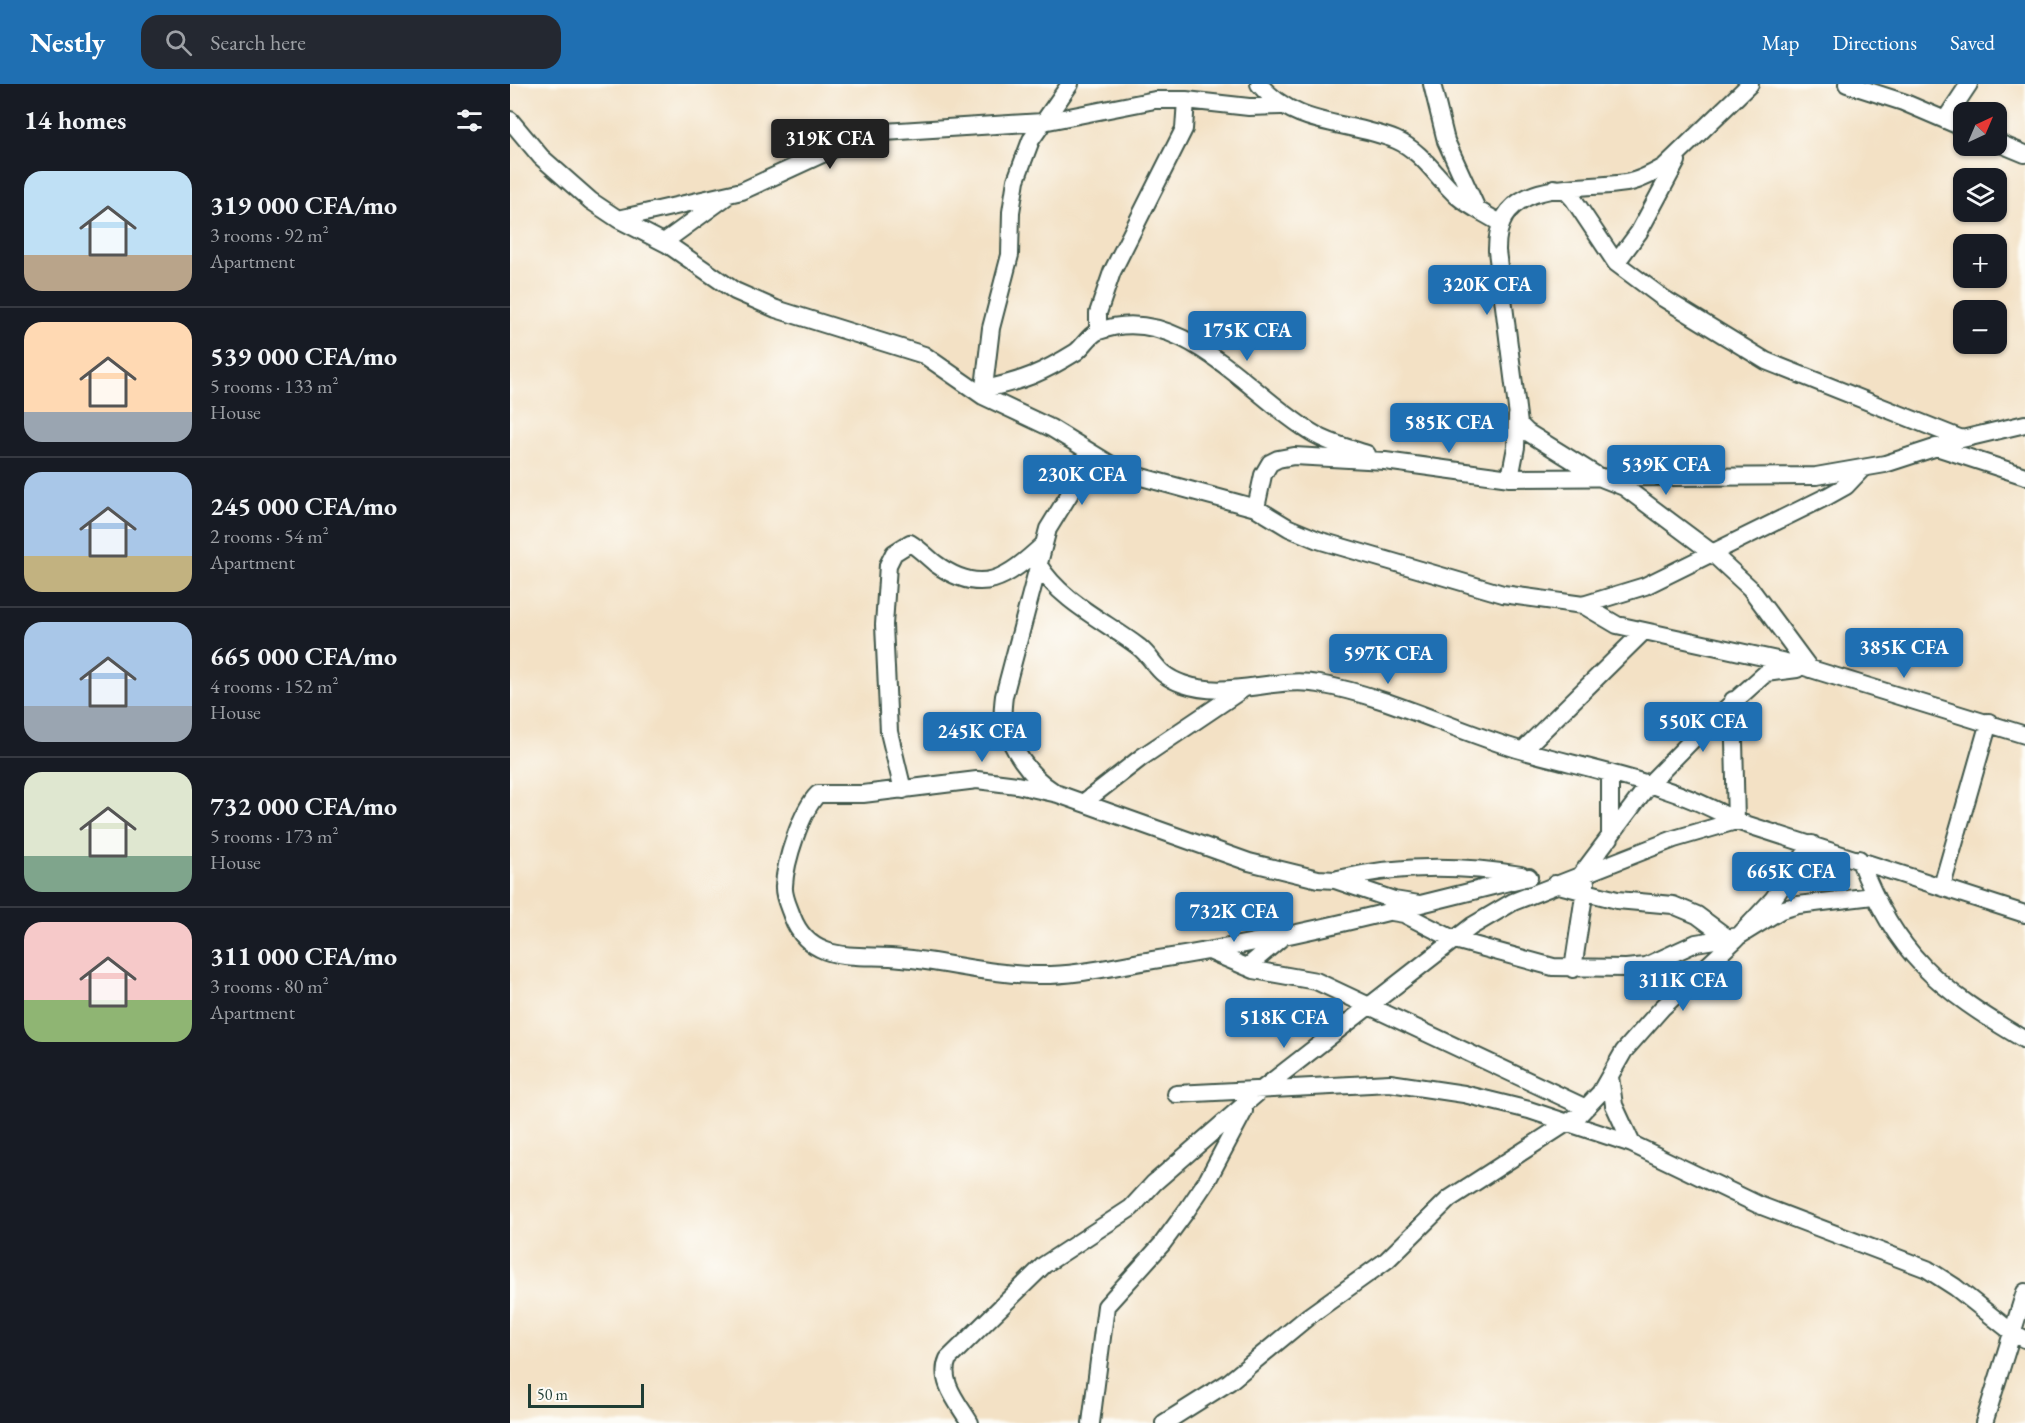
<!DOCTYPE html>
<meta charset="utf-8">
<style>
body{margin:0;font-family:"EB Garamond",serif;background:#242831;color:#f1f3f6;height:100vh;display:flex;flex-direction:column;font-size:22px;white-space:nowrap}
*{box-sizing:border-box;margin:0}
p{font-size:20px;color:#9ea1a6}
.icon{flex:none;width:33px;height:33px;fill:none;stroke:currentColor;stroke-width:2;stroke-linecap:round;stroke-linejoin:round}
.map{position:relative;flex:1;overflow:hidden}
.sheet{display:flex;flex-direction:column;background:#171b24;width:510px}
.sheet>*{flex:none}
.needle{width:39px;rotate:44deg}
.buttons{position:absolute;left:1443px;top:18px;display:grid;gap:12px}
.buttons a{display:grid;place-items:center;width:54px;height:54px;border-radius:12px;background:#171b24;box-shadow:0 2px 4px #0004;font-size:30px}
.scale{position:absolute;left:18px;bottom:15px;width:116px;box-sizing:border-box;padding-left:6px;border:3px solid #1f3d34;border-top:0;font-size:16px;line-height:21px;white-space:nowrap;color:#1f3d34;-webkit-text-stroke:4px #fdfcf7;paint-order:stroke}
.price{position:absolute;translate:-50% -51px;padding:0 14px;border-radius:6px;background:#1f6fb2;color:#fff;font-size:20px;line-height:39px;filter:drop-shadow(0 2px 3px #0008)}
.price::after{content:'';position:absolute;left:50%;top:36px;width:18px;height:14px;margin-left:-9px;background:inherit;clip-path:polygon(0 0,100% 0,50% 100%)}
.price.selected{background:#222;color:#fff}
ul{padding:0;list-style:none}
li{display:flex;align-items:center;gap:18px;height:150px;padding:0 24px}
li+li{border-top:2px solid #363941}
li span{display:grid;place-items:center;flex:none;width:168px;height:120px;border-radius:18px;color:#555}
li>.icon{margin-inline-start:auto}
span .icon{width:72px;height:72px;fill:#fffc;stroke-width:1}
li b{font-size:26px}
h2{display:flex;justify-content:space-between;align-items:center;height:72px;padding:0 24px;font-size:26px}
header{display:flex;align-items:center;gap:36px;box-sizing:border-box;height:84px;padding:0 30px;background:#1f6fb2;color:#fff}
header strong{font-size:28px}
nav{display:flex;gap:33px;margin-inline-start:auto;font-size:21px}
.search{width:420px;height:54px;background:#242831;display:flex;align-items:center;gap:15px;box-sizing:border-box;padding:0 21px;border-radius:18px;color:#9ea1a6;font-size:22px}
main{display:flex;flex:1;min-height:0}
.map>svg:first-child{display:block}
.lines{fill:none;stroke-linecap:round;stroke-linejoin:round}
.minor-casing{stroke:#3f564a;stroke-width:20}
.minor{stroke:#fff;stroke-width:16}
</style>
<header>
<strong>Nestly</strong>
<div class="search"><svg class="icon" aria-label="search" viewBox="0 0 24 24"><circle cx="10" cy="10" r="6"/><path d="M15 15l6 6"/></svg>Search here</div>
<nav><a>Map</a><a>Directions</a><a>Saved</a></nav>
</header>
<main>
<section class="sheet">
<h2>14 homes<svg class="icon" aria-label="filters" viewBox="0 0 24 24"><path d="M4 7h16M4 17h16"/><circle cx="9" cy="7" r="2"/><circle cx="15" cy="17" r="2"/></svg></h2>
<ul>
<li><span style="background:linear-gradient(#bfe0f5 70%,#b9a48a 0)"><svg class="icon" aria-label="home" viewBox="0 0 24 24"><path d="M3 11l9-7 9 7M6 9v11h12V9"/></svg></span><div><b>319 000 CFA/mo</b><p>3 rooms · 92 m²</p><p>Apartment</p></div></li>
<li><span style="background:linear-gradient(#ffd9b3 75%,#9aa5b1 0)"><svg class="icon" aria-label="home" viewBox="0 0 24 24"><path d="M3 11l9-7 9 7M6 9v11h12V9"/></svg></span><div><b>539 000 CFA/mo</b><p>5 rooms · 133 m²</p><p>House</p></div></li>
<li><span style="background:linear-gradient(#a9c7e8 70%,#c2b280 0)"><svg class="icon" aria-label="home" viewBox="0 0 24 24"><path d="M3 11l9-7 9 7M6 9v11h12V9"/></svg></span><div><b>245 000 CFA/mo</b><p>2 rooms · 54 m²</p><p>Apartment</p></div></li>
<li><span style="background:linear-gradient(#a9c7e8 70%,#9aa5b1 0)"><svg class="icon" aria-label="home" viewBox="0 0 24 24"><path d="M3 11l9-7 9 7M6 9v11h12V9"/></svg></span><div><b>665 000 CFA/mo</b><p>4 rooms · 152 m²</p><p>House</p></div></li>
<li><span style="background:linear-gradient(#dfe7d0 70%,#7fa58c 0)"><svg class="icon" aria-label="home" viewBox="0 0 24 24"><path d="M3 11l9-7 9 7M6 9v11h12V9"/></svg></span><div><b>732 000 CFA/mo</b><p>5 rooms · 173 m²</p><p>House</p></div></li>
<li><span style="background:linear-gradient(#f6c9c9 65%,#8fb573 0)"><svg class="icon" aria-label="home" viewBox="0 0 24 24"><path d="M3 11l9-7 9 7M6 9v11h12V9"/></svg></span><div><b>311 000 CFA/mo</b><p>3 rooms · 80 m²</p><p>Apartment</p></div></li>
</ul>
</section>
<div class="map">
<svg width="1515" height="1339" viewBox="0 0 1515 1339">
<rect width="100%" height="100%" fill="#fdfcf7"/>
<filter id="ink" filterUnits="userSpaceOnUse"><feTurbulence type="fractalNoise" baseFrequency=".0167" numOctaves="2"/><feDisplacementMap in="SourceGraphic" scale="12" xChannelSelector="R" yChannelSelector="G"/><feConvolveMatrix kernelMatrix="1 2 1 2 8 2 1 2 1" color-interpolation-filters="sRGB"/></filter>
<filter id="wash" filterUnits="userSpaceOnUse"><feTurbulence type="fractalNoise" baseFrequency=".008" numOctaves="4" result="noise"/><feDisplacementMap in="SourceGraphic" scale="24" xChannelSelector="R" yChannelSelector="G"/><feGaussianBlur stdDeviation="1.35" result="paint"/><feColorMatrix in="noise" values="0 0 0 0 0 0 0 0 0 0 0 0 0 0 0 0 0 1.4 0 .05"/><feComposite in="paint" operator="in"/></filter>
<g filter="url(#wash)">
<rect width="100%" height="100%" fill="#f3e1c5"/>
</g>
<g filter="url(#ink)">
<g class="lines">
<defs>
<path id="minor" d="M749 0C786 44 837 36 886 56 912 67 927 94 947 112 960 123 976 130 990 139
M922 0 936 57 967 125
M1240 0 1154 83C1142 90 1129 97 1116 99 1066 107 986 92 987 167L1009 340 1017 348 1091 394 1114 403 1201 468 1240 504 1300 585
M1337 0 1393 18 1454 44
M0 36 31 73 81 117 108 135 157 160 225 207 266 225 414 271 473 312 541 344 613 388 746 424 779 444 808 456 993 510 1073 521 1135 502 1318 412 1336 402 1353 384
M1435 36 1459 0
M1486 58 1515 70
M1044 104 1056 107 1064 116 1106 179 1153 214 1256 277 1452 355
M108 135 232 107 358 49 533 38 645 16H676L739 23 771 22
M154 158 216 113
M1106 179 1129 148 1167 77
M588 247V229L602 188 674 45 676 16
M474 305C513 297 532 289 566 268 574 262 580 250 589 247 672 216 742 315 806 351 821 360 840 364 857 370
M473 312 481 244 500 171 501 128 506 96 521 56 560 0
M1426 363 1515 392
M1000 394 1006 363 1007 332
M746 424 753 391 760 379 768 375 784 372 875 377 1000 394 1306 392 1375 380 1452 355 1515 340
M528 480C551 518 595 537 629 563 647 578 645 590 673 600 718 616 764 592 809 600 877 612 941 645 1007 665 1082 686 1158 698 1226 737L1515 830
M1073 521 1107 541 1285 580 1515 651
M1223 616 1226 737
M1013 666 1134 547
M1100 689V754
M393 706 379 648 374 541 378 481 384 469 400 459C410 465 417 473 426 480 472 513 497 494 533 461
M543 707C520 693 500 663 493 637 492 629 493 620 494 612L538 445 562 406 580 396 613 388
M573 719 632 673 733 605
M1349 775C1386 871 1428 905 1515 956
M1070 792 1140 699 1191 647 1256 589 1287 585
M828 795C888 781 952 781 1011 791
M1045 800 1107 816 1163 821 1187 831 1218 854
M1432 802 1479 638
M909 820 884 816 825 796 808 795 739 778 548 710 507 701 467 696 353 710H308C291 727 275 778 274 802 273 812 279 823 282 832 301 883 351 869 392 874 436 878 482 891 527 891 565 892 605 882 643 876 770 857 895 824 1019 793
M882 828 894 830 945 856 1043 883 1116 884 1136 882 1186 859 1229 852 1271 826 1288 821 1363 812
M699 867 744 886 806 897 1076 1024
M737 883 770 855
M1063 885 1076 798
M1100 993 1104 1021 1122 1060
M666 1010 880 999 954 1010 1019 1026 1122 1060 1249 1121 1417 1185 1445 1203 1503 1249 1515 1255
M460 1339C449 1320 428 1297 438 1275L534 1181 621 1124 644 1099 751 1006 962 842 1003 818 1164 755 1226 737
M581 1339 596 1222 652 1160 677 1126 698 1095 734 1027
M654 1339 719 1298 799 1232 877 1176 939 1115 1069 1031 1090 1009 1114 967 1152 924 1225 856 1263 815 1302 760
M1474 1339 1515 1208"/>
</defs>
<use href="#minor" class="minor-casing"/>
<use href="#minor" class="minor"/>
</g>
</g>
</svg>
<div class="buttons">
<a><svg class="needle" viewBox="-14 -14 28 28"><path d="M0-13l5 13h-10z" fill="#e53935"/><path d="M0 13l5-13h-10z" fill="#9ea1a6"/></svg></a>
<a><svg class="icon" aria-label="layers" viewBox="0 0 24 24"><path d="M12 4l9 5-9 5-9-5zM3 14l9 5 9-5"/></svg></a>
<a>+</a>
<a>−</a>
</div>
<div class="scale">50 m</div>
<b class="price selected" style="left:320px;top:86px">319K CFA</b>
<b class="price" style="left:977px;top:232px">320K CFA</b>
<b class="price" style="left:737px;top:278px">175K CFA</b>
<b class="price" style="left:939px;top:370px">585K CFA</b>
<b class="price" style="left:1156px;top:412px">539K CFA</b>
<b class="price" style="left:572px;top:422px">230K CFA</b>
<b class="price" style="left:1394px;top:595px">385K CFA</b>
<b class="price" style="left:878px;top:601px">597K CFA</b>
<b class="price" style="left:1193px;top:669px">550K CFA</b>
<b class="price" style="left:472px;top:679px">245K CFA</b>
<b class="price" style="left:1281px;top:819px">665K CFA</b>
<b class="price" style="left:724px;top:859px">732K CFA</b>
<b class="price" style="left:1173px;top:928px">311K CFA</b>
<b class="price" style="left:774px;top:965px">518K CFA</b>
</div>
</main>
